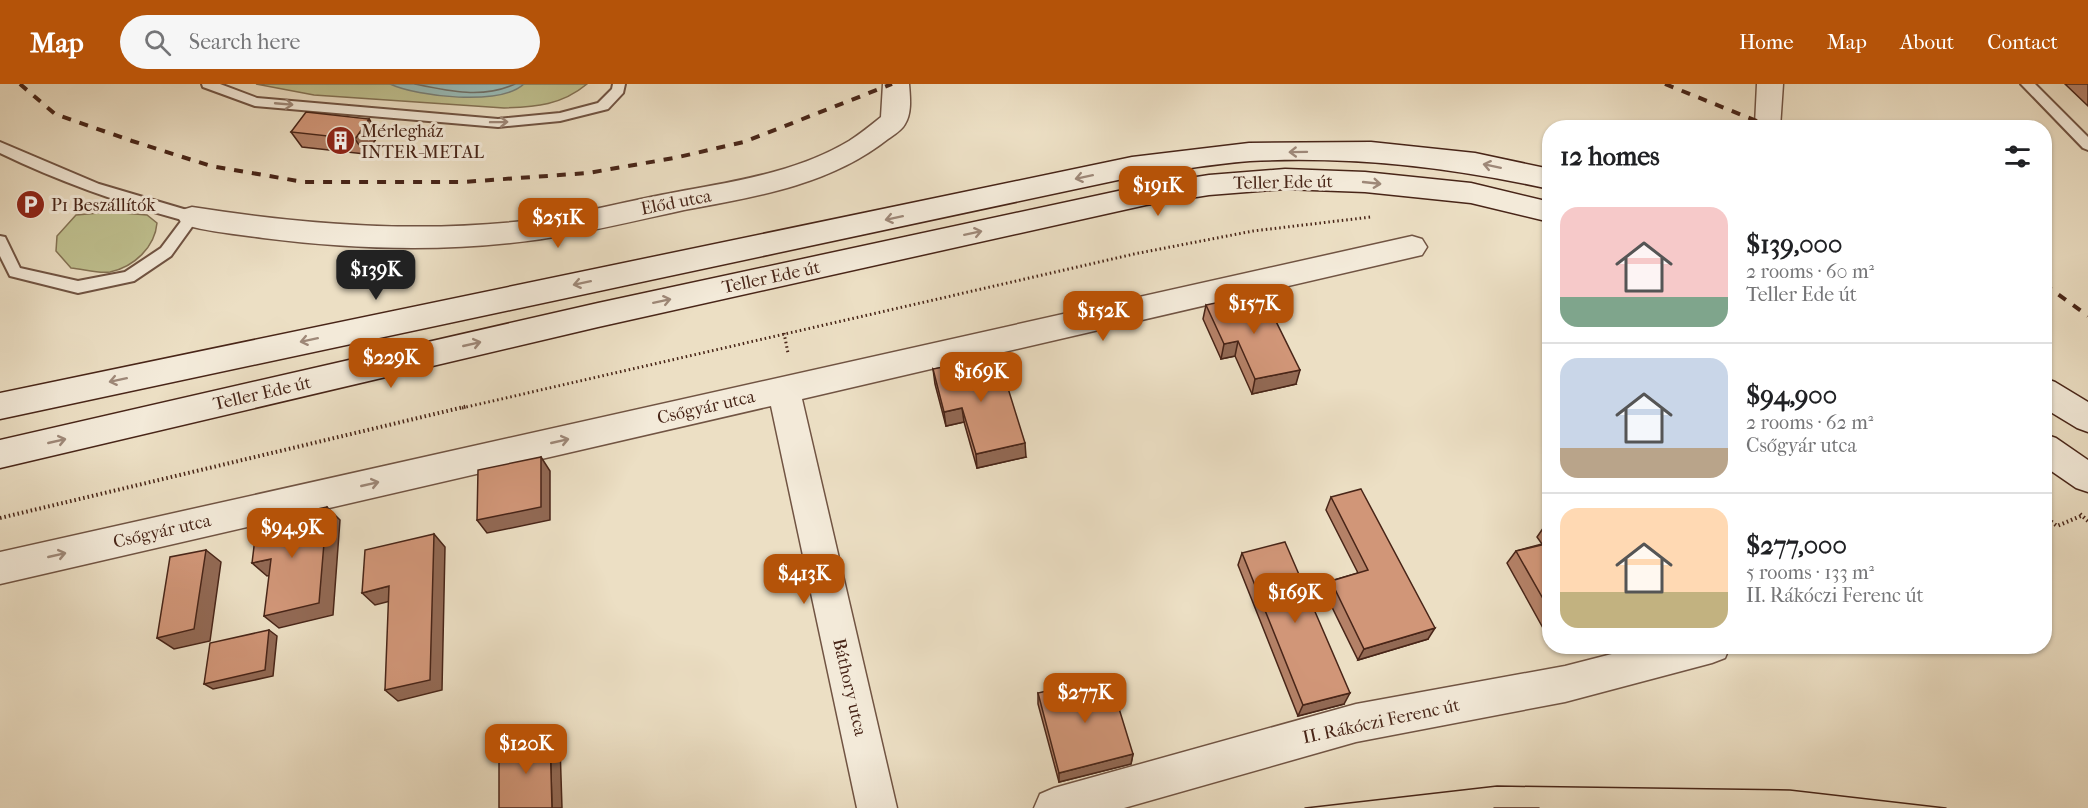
<!DOCTYPE html>
<meta charset="utf-8">
<style>
body{margin:0;font-family:"IM FELL French Canon",serif;background:#f6f6f6;color:#202124;height:100vh;display:flex;flex-direction:column;font-size:22px;white-space:nowrap}
*{box-sizing:border-box;margin:0}
p{font-size:20px;color:#757577}
.icon{flex:none;width:33px;height:33px;fill:none;stroke:currentColor;stroke-width:2;stroke-linecap:round;stroke-linejoin:round}
.map{position:relative;flex:1;overflow:hidden}
.side{position:absolute;left:1542px;top:36px;width:510px;height:534px;display:flex;flex-direction:column;background:#fff;border-radius:24px;box-shadow:0 2px 4px #0004}
.side>*{flex:none}
.price{position:absolute;translate:-50% -51px;padding:0 14px;border-radius:12px;background:#b45309;color:#fff;font-size:20px;line-height:39px;filter:drop-shadow(0 2px 3px #0008)}
.price::after{content:'';position:absolute;left:50%;top:36px;width:18px;height:14px;margin-left:-9px;background:inherit;clip-path:polygon(0 0,100% 0,50% 100%)}
.price.on{background:#222;color:#fff}
ul{padding:0;list-style:none}
li{display:flex;align-items:center;gap:18px;height:150px;padding:0 18px}
li+li{border-top:2px solid #e0e0e0}
li span{display:grid;place-items:center;flex:none;width:168px;height:120px;border-radius:18px;color:#555}
li>.icon{margin-inline-start:auto}
span .icon{width:72px;height:72px;fill:#fffc;stroke-width:1}
li b{font-size:26px}
h2{display:flex;justify-content:space-between;align-items:center;height:72px;padding:0 18px;font-size:26px}
header{display:flex;align-items:center;gap:36px;box-sizing:border-box;height:84px;padding:0 30px;background:#b45309;color:#fff}
header strong{font-size:28px}
nav{display:flex;gap:33px;margin-inline-start:auto;font-size:21px}
.search{width:420px;height:54px;background:#f6f6f6;display:flex;align-items:center;gap:15px;box-sizing:border-box;padding:0 21px;border-radius:33px;color:#757577;font-size:22px}
.map>svg:first-child{display:block}
.green{fill:#bfc08f;stroke:#847254;stroke-width:1.5}
.water{fill:#99bcb8;stroke:#798078;stroke-width:1.5}
.lines{fill:none;stroke-linecap:round;stroke-linejoin:round}
.shore{stroke:#707068;stroke-width:1.5}
.service-casing{stroke:#715443;stroke-width:4}
.minor-casing{stroke:#715443;stroke-width:3}
.secondary-casing{stroke:#482518;stroke-width:3}
.path-far1{stroke:#482518;stroke-width:3;stroke-dasharray:1.5 3;stroke-linecap:butt}
.path{stroke:#482518;stroke-width:4;stroke-dasharray:1.5 3;stroke-linecap:butt}
.service{fill:#f3ead9;fill-rule:evenodd}
.minor{fill:#f3ead9;fill-rule:evenodd}
.secondary{fill:#f3ead9;fill-rule:evenodd}
.tram{stroke:#482518;stroke-width:1.5}
.rail{stroke:#482518;stroke-width:4;stroke-dasharray:9 9;stroke-linecap:butt}
.wall{fill:#b48167;stroke:#482518;stroke-width:1.5}
.shaded-wall{fill:#926954;stroke:#482518;stroke-width:1.5}
.building{fill:#d19678;stroke:#482518;stroke-width:1.5}
.oneway{stroke:#9e8878}
.labels{text-anchor:middle;stroke-width:6;stroke-linejoin:round;paint-order:stroke}
.poi-label{font-size:18px;fill:#482518;stroke:#f3ead9;text-anchor:start}
.street-label{font-size:18px;fill:#482518;stroke:#f3ead9}
</style>
<header>
<strong>Map</strong>
<div class="search"><svg class="icon" aria-label="search" viewBox="0 0 24 24"><circle cx="10" cy="10" r="6"/><path d="M15 15l6 6"/></svg>Search here</div>
<nav><a>Home</a><a>Map</a><a>About</a><a>Contact</a></nav>
</header>
<div class="map">
<svg width="2088" height="724" viewBox="0 0 2088 724">
<rect width="100%" height="100%" fill="#ecdfc4"/>
<filter id="stains"><feTurbulence type="fractalNoise" baseFrequency=".00333" numOctaves="4"/><feColorMatrix values="0 0 0 0 .2 0 0 0 0 .09 0 0 0 0 .02 0 0 0 .5 -.17"/></filter>
<radialGradient id="worn" r=".72"><stop offset=".6" stop-color="#630" stop-opacity="0"/><stop offset="1" stop-color="#630" stop-opacity=".3"/></radialGradient>
<path class="green" d="M256 0H587C562 21 536 23 504 24L314 11Z
M111 128 147 131 157 139C155 163 134 183 110 188 99 190 83 185 71 184L56 167 57 152 76 131Z"/>
<path class="water" d="M390 0H524C500 22 418 13 390 0Z"/>
<g class="lines">
<path class="shore" d="M415 0C448 7 483 15 515 0"/>
<defs>
<path id="service" d="M202 0H220L257 14 498 35 560 29 598 19 612 5 613 0H625L623 9 608 25 560 37 498 43 255 22 203 3Z
M2021 0H2035L2088 53V66L2083 64Z
M0 58 99 100 197 129 199 133 171 172 134 197 78 209 10 192 0 172V152L5 153 20 184 78 197 125 188 161 164 182 136C120 119 58 97 0 69Z"/>
<path id="minor" d="M883 0H909C910 13 912 29 905 40 902 46 894 51 888 55 830 101 755 113 684 126 647 134 610 143 572 150 471 169 365 167 263 154 236 150 208 148 182 140L178 133 182 126 192 123C308 141 424 150 541 135 583 129 624 118 666 110 728 98 794 90 849 57 860 50 871 41 881 33Z
M1757 0H1783L1780 44H1756L1755 41Z
M1412 152 1422 155 1427 163 1422 171 802 315 897 724H857L771 322 0 500V468Z
M1643 562H1730L1725 574 1712 579 1565 618 1356 658 1124 724H1034L1040 710 1054 704 1356 620 1565 582Z"/>
<path id="secondary" d="M1371 58 1475 69 1550 85V105C1448 83 1354 72 1250 77 1211 80 1171 87 1132 93L0 335V309L1132 73 1249 59Z
M1285 85 1365 88 1471 99 1550 118V138L1471 119 1365 108 1285 105 1209 111 1146 121 598 243 0 384V356L598 219 1146 101 1209 91Z
M2044 294 2055 298 2088 318V348L2077 344 2044 324Z
M2044 350 2056 354 2088 376V408L2076 404 2044 382Z"/>
</defs>
<use href="#service" class="service-casing"/>
<use href="#minor" class="minor-casing"/>
<use href="#secondary" class="secondary-casing"/>
<path class="path-far1" d="M784 249 788 269
M462 324 1134 170 1253 147 1371 133"/>
<path class="path" d="M2080 430 2088 437
M2044 432 2057 442 2081 432
M0 434 468 322"/>
<use href="#service" class="service"/>
<use href="#minor" class="minor"/>
<use href="#secondary" class="secondary"/>
<path class="tram" d="M1305 724 1497 702 1790 706 1946 724
M1494 724H1539"/>
<path class="rail" d="M20 0 55 30 132 57 211 82 304 98H463L588 89 674 74 744 58 892 0
M1665 0 1774 44
M2044 200 2088 232"/>
</g>
<path class="wall" d="M2065 0H2088V22Z
M369 35 379 51 365 70 302 63 291 48Z
M1206 221 1296 300 1252 310 1235 272 1221 275 1203 235Z
M933 285 1026 373 977 384 964 338 946 342 935 300Z
M1331 413 1428 555 1358 576 1325 509 1331 497 1358 489 1326 426Z
M1550 439V553H1548L1507 479 1516 467 1542 460 1537 453 1546 440Z
M1242 469 1344 620 1298 632 1238 481Z
M1038 609 1133 670 1131 680 1059 698 1038 620Z"/>
<path class="shaded-wall" d="M369 35 379 51 365 70 355 55Z
M1238 257 1235 272 1221 275 1224 260Z
M1300 286 1296 300 1252 310 1255 295Z
M962 324 964 338 946 342 944 328Z
M1025 359 1026 373 977 384 976 370Z
M541 373 550 387V436L487 449 477 436Z
M327 423 340 436 333 531 279 544 264 532Z
M434 450 445 463 442 606 398 617 385 606Z
M206 466 221 478 210 557 174 565 157 554Z
M271 475 285 488 267 492 252 479Z
M389 502 402 514 375 521 362 509Z
M1435 544 1428 555 1358 576 1364 565Z
M269 546 277 552 273 592 213 605 204 600Z
M1350 609 1344 620 1298 632 1303 621Z
M550 652 560 662 562 724H552Z
M1133 670 1131 680 1059 698V689Z"/>
<path class="building" d="M306 28 369 35 355 55 291 48Z
M1262 209 1300 286 1255 295 1238 257 1224 260 1206 221Z
M998 272 1025 359 976 370 962 324 944 328 933 285Z
M541 373V423L477 436 478 386Z
M1361 405 1435 544 1364 565 1331 497 1368 486 1331 413Z
M327 423 319 519 264 532 271 475 252 479 257 438Z
M434 450 430 596 385 606 389 502 362 509 365 466Z
M1285 458 1350 609 1303 621 1242 469Z
M1550 459V527L1516 467Z
M206 466 194 545 157 554 170 473Z
M269 546 265 586 204 600 210 559Z
M1109 592 1133 670 1059 689 1038 609Z
M550 652 552 724H499V664Z"/>
<defs><path id="oneway-shaft" d="M-6 0H5M1.5-3L5.5 0L1.5 3" fill="none" stroke-width="1.6" stroke-linecap="round" stroke-linejoin="round" transform="scale(1.5)"/></defs>
<g class="oneway">
<use href="#oneway-shaft" transform="translate(284 20) rotate(5)"/>
<use href="#oneway-shaft" transform="translate(499 38) rotate(-1)"/>
<use href="#oneway-shaft" transform="translate(1298 68) rotate(179)"/>
<use href="#oneway-shaft" transform="translate(1492 82) rotate(-168)"/>
<use href="#oneway-shaft" transform="translate(1084 93) rotate(168)"/>
<use href="#oneway-shaft" transform="translate(1372 99) rotate(6)"/>
<use href="#oneway-shaft" transform="translate(894 134) rotate(168)"/>
<use href="#oneway-shaft" transform="translate(973 149) rotate(-12)"/>
<use href="#oneway-shaft" transform="translate(582 199) rotate(168)"/>
<use href="#oneway-shaft" transform="translate(662 217) rotate(-12)"/>
<use href="#oneway-shaft" transform="translate(309 256) rotate(168)"/>
<use href="#oneway-shaft" transform="translate(472 260) rotate(-13)"/>
<use href="#oneway-shaft" transform="translate(118 296) rotate(168)"/>
<use href="#oneway-shaft" transform="translate(57 357) rotate(-13)"/>
<use href="#oneway-shaft" transform="translate(560 357) rotate(-13)"/>
<use href="#oneway-shaft" transform="translate(370 400) rotate(-13)"/>
<use href="#oneway-shaft" transform="translate(57 471) rotate(-13)"/>
</g>
<defs>
<symbol id="building-disc" viewBox="-11 -11 22 22"><circle r="9.5" fill="#8f2418" stroke="#f3ead9"/><path d="M-4-6H4V6H1V3H-1V6H-4ZM-2.5-4.3h1.7v1.8h-1.7ZM.8-4.3h1.7v1.8H.8ZM-2.5-1h1.7V.8h-1.7ZM.8-1h1.7V.8H.8Z" fill="#fff"/></symbol>
<symbol id="parking-disc" viewBox="-11 -11 22 22"><circle r="9.5" fill="#8f2418" stroke="#f3ead9"/><path d="M-3.5-5.5H1a3.5 3.5 0 0 1 0 7H-1V5.5H-3.5ZM-1-3.4V-.6H.8a1.4 1.4 0 0 0 0-2.8Z" fill="#fff"/></symbol>
</defs>
<g fill-rule="evenodd">
<use href="#building-disc" x="324" y="40" width="33" height="33"/>
<use href="#parking-disc" x="14" y="104" width="33" height="33"/>
</g>
<g class="labels">
<g class="poi-label">
<text x="361" y="53">Mérlegház<tspan x="361" dy="21">INTER-METAL</tspan></text>
<text x="51" y="127">P1 Beszállítók</text>
</g>
<g class="street-label">
<text transform="translate(1283 98) rotate(-1)" y="6">Teller Ede út</text>
<text transform="translate(676 118) rotate(-11)" y="6">Előd utca</text>
<text transform="translate(771 193) rotate(-12)" y="6">Teller Ede út</text>
<text transform="translate(262 309) rotate(-13)" y="6">Teller Ede út</text>
<text transform="translate(706 323) rotate(-13)" y="6">Csőgyár utca</text>
<text transform="translate(162 447) rotate(-13)" y="6">Csőgyár utca</text>
<text transform="translate(850 603) rotate(77)" y="6">Báthory utca</text>
<text transform="translate(1381 637) rotate(-12)" y="6">II. Rákóczi Ferenc út</text>
</g>
</g>
<rect width="100%" height="100%" filter="url(#stains)"/>
<rect width="100%" height="100%" fill="url(#worn)"/>
</svg>
<b class="price" style="left:1158px;top:133px">$191K</b>
<b class="price" style="left:558px;top:165px">$251K</b>
<b class="price on" style="left:376px;top:217px">$139K</b>
<b class="price" style="left:1254px;top:251px">$157K</b>
<b class="price" style="left:1103px;top:258px">$152K</b>
<b class="price" style="left:391px;top:305px">$229K</b>
<b class="price" style="left:981px;top:319px">$169K</b>
<b class="price" style="left:292px;top:475px">$94.9K</b>
<b class="price" style="left:804px;top:521px">$413K</b>
<b class="price" style="left:1295px;top:540px">$169K</b>
<b class="price" style="left:1085px;top:640px">$277K</b>
<b class="price" style="left:526px;top:691px">$120K</b>
<section class="side">
<h2>12 homes<svg class="icon" aria-label="filters" viewBox="0 0 24 24"><path d="M4 7h16M4 17h16"/><circle cx="9" cy="7" r="2"/><circle cx="15" cy="17" r="2"/></svg></h2>
<ul>
<li><span style="background:linear-gradient(#f6c9c9 75%,#7fa58c 0)"><svg class="icon" aria-label="home" viewBox="0 0 24 24"><path d="M3 11l9-7 9 7M6 9v11h12V9"/></svg></span><div><b>$139,000</b><p>2 rooms · 60 m²</p><p>Teller Ede út</p></div></li>
<li><span style="background:linear-gradient(#c9d6e8 75%,#b9a48a 0)"><svg class="icon" aria-label="home" viewBox="0 0 24 24"><path d="M3 11l9-7 9 7M6 9v11h12V9"/></svg></span><div><b>$94,900</b><p>2 rooms · 62 m²</p><p>Csőgyár utca</p></div></li>
<li><span style="background:linear-gradient(#ffd9b3 70%,#c2b280 0)"><svg class="icon" aria-label="home" viewBox="0 0 24 24"><path d="M3 11l9-7 9 7M6 9v11h12V9"/></svg></span><div><b>$277,000</b><p>5 rooms · 133 m²</p><p>II. Rákóczi Ferenc út</p></div></li>
</ul>
</section>
</div>
